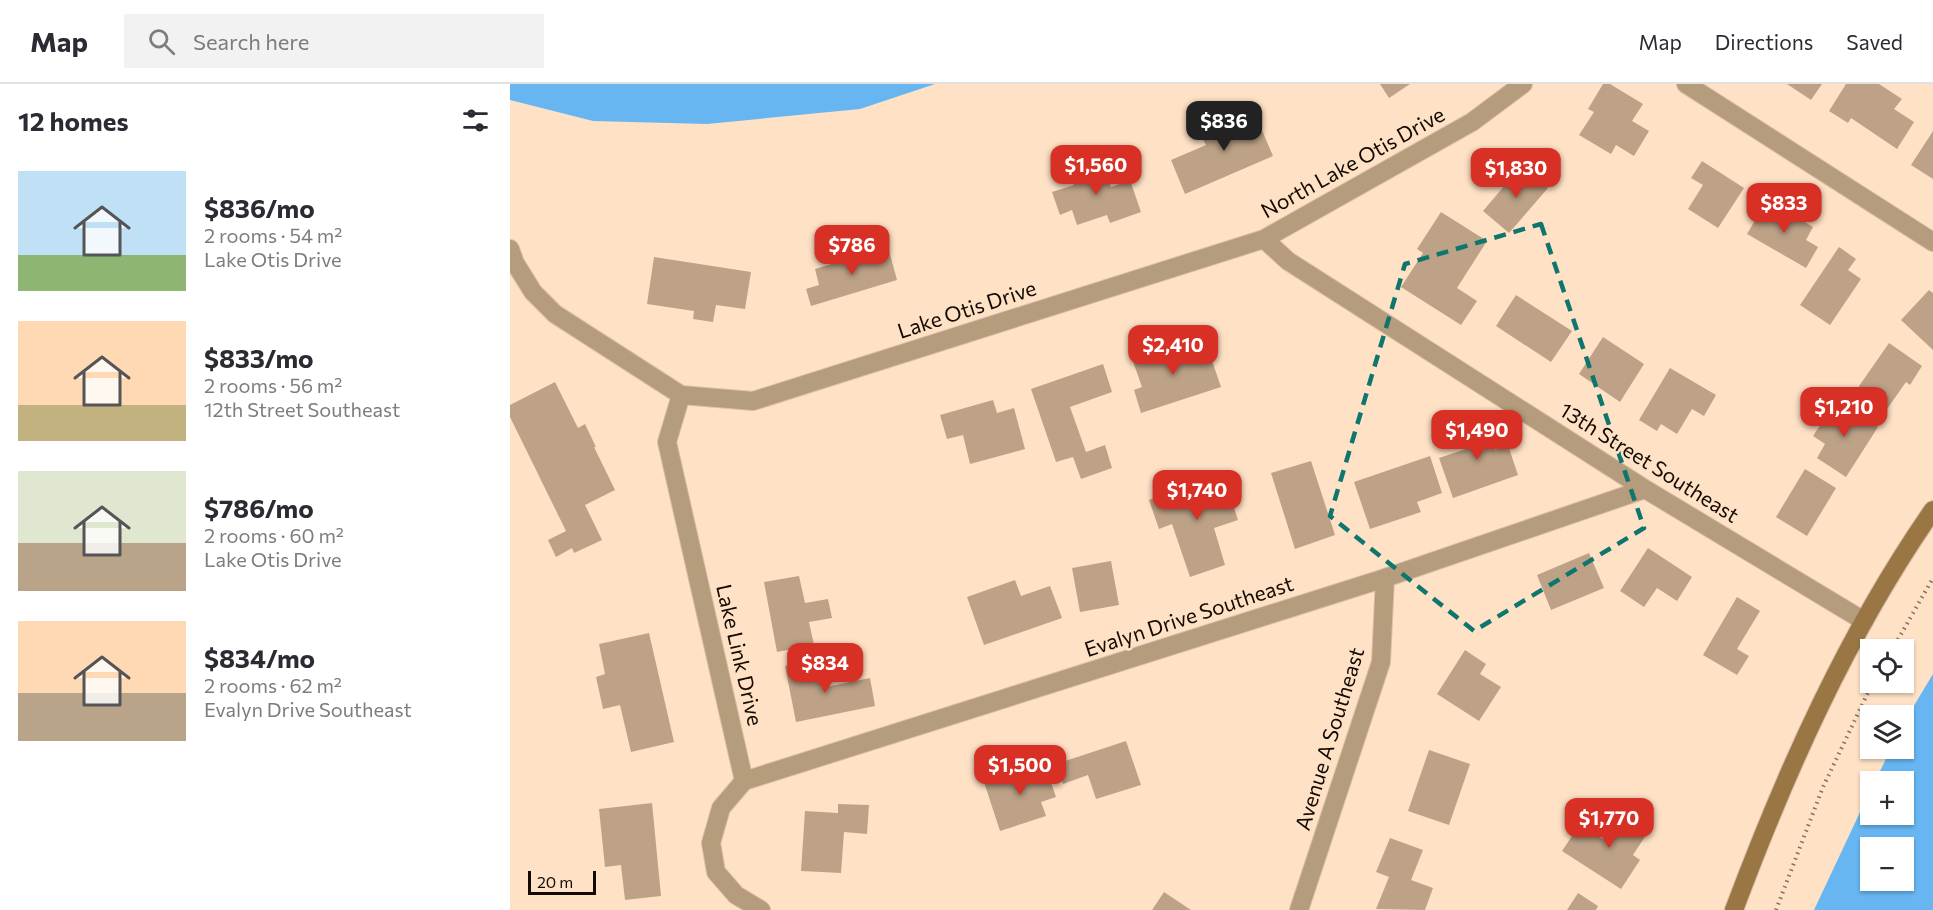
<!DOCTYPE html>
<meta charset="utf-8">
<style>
body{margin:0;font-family:Commissioner,sans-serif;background:#f2f2f3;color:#2b2b33;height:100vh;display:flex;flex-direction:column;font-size:22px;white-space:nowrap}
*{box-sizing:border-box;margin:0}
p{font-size:20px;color:#7c7c81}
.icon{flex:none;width:33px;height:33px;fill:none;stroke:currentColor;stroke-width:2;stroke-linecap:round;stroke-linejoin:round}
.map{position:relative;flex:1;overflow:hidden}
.drawer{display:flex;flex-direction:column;background:#fff;width:510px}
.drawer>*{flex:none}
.buttons{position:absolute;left:1350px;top:555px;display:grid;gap:12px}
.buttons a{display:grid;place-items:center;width:54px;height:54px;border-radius:0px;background:#fff;box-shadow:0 2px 4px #0004;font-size:30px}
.scale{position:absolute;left:18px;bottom:15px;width:68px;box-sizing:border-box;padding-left:6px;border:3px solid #130a03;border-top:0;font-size:16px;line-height:21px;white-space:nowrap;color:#130a03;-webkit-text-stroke:4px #ffe2c6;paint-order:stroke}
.price{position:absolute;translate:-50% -51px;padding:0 14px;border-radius:12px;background:#d93025;color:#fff;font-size:20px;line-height:39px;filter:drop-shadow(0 2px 3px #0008)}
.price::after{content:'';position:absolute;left:50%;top:36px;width:18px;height:14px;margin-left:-9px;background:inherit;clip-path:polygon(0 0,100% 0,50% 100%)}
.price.active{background:#222;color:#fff}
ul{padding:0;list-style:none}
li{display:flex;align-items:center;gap:18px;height:150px;padding:0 18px}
li span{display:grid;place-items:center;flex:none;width:168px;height:120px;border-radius:0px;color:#555}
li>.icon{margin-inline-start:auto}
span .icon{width:72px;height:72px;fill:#fffc;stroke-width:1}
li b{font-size:26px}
h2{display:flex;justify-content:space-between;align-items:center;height:72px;padding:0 18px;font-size:26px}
header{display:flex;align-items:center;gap:36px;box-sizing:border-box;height:84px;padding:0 30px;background:#fff;border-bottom:2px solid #e1e1e2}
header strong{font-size:28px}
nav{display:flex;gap:33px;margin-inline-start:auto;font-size:21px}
.search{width:420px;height:54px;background:#f2f2f3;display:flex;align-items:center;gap:15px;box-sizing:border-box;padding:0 21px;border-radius:0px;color:#7c7c81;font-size:22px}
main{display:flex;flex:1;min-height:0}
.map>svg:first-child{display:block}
.water{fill:#67b6f2;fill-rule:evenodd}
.building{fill:#bda287}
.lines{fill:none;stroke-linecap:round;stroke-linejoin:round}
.minor-casing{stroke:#d9bfa7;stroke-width:20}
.secondary-casing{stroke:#d9bfa7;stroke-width:20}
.path{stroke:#847261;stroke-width:4;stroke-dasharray:1.5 4.5;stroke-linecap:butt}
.minor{stroke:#b49c7c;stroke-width:18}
.secondary{stroke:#9a7645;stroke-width:18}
.marked{fill:none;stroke:#0f766e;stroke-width:4.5;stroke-dasharray:12 8;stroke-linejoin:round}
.labels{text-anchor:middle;stroke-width:5;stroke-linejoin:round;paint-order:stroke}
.street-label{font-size:21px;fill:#130a03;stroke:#ffe2c6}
</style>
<header>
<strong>Map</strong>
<div class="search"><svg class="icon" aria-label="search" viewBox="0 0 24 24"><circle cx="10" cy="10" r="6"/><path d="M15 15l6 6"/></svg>Search here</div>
<nav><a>Map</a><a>Directions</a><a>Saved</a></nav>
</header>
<main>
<section class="drawer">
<h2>12 homes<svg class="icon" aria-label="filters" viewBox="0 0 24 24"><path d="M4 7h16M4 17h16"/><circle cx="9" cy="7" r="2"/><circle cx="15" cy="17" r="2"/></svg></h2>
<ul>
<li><span style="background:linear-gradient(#bfe0f5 70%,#8fb573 0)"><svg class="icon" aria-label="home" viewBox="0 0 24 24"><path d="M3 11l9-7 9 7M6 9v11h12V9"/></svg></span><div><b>$836/mo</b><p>2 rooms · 54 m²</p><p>Lake Otis Drive</p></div></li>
<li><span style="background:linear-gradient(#ffd9b3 70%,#c2b280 0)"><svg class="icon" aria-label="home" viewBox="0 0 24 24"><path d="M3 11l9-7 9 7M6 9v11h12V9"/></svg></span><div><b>$833/mo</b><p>2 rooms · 56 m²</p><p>12th Street Southeast</p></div></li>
<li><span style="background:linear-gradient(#dfe7d0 60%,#b9a48a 0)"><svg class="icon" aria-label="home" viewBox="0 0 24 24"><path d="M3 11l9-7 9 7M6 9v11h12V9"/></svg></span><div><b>$786/mo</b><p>2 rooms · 60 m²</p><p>Lake Otis Drive</p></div></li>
<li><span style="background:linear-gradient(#ffd9b3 60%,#b9a48a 0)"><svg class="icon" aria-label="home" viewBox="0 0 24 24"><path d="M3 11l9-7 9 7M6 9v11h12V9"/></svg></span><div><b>$834/mo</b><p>2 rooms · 62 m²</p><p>Evalyn Drive Southeast</p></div></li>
</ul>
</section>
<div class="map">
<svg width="1423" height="826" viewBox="0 0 1423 826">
<rect width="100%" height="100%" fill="#ffe2c6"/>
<path class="water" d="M0 0H425L350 25 197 40 83 37 0 16Z
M1423 590V826H1304L1360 707V730H1394V698L1365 697 1381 665 1394 664V638ZM1360 764H1394V796H1360Z"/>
<path class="building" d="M870 0H900L879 14Z
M1093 0H1100L1133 20 1122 37 1139 47 1124 72 1106 61 1101 70 1069 51 1084 28 1078 25Z
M1277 0H1312L1301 16Z
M1336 0H1369L1392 15 1384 25 1404 38 1387 65 1341 34 1338 39 1319 27Z
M740 18 763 72 675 110 661 76 696 61 693 55 725 41 719 27Z
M1423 47V95L1401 81Z
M592 76 601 103 620 96 631 128 600 139 597 131 567 141 562 126 550 131 542 108 564 101 559 88Z
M1192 77 1234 104 1208 144 1178 125 1193 101 1181 94Z
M1012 81 1038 104 999 149 973 127Z
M1257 116 1303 143 1296 156 1308 163 1296 184 1237 150Z
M931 128 977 157 947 204 967 217 951 241 891 203 913 169 907 165Z
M378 163 387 196 301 222 296 205 309 201 305 185Z
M1329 163 1346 175 1338 186 1351 195 1320 241 1290 221Z
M144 173 241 188 235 225 206 221 203 238 183 235 184 227 137 220Z
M1419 206 1423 209V266L1391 236Z
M1006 211 1062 247 1041 278 986 242Z
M1093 253 1134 280 1110 318 1069 290Z
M695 256 711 303 631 329 624 306 632 303 620 269 650 259 658 283 680 275 675 263Z
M1379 259 1412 282 1400 301 1396 298 1377 325 1347 305Z
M593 280 602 308 560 323 576 368 595 361 602 384 571 395 563 373 546 378 521 305Z
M1160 284 1206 311 1194 332 1182 325 1167 350 1151 340 1147 347 1129 336Z
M45 298 68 344 75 340 86 363H84L105 406 75 421 92 456 64 469 62 464 46 473 38 456 56 447 0 333V321Z
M483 316 487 329 504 324 515 365 460 380 453 351 437 355 430 331Z
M1327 316 1368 343 1336 393 1307 374 1315 360 1303 352Z
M974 333 985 366 998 361 1008 391 943 414 929 374 956 365 948 342Z
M920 372 932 409 907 418 911 428 860 445 844 398Z
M801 377 825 451 785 465 761 389Z
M1295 385 1326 404 1297 452 1266 433Z
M713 390 728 436 704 444 715 481 680 493 662 440 649 445 639 416Z
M1138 464 1182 493 1167 517 1147 504 1134 523 1110 507Z
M1079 469 1094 504 1041 526 1027 491Z
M601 477 609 521 570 528 562 484Z
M289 492 295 519 318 515 322 534 299 538 304 561 267 568 254 498Z
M505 496 511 512 540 502 552 534 474 561 457 513Z
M1227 513 1250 527 1227 565 1239 572 1227 591 1193 571Z
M139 549 164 658 121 668 110 621 93 625 86 593 95 590 89 560Z
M955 566 976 580 970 590 991 603 969 637 927 610Z
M305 576 311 604 360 594 365 622 286 638 275 582Z
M616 657 631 701 586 715 578 691 553 700 546 680Z
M919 666 960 680 939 741 898 727Z
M534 678 546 713 531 718 536 732 490 747 474 698Z
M142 719 151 812 115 816 111 781 95 783 89 725Z
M328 720 359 721 357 750 334 748 331 789 291 787 295 727 328 729Z
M1113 728 1140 745 1123 771 1130 776 1111 805 1052 767 1070 740 1094 756Z
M880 754 913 766 901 796 923 804 915 826 866 825 879 793 866 788Z
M654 808 681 826H642Z
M1068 809 1088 822 1086 826H1057Z"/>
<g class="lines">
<defs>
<path id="minor" d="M1176 0 1423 158
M754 155 778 177 1135 405 1354 537
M0 165 5 179 23 208 45 230 171 311 243 317 754 155 962 38 1013 0
M171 311 157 358 234 697 211 724 201 759 206 788 226 811 251 826
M234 697 875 494 1135 405
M789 826 871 578 875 494"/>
<path id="secondary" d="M1224 826C1276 687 1338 548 1423 426"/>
</defs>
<use href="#minor" class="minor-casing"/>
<use href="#secondary" class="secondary-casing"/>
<path class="path" d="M1382 566 1423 494
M1266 826 1313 703 1363 598"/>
<use href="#minor" class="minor"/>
<use href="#secondary" class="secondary"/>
</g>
<path class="marked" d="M1031 140 1134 444 964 547 820 432 895 180Z"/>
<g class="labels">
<g class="street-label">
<text transform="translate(843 79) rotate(-29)" y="7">North Lake Otis Drive</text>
<text transform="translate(457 226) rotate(-18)" y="7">Lake Otis Drive</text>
<text transform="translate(1139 379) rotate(32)" y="7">13th Street Southeast</text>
<text transform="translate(679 533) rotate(-18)" y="7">Evalyn Drive Southeast</text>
<text transform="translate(229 571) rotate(77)" y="7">Lake Link Drive</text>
<text transform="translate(820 655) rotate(-73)" y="7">Avenue A Southeast</text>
</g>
</g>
</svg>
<div class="buttons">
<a><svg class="icon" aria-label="locate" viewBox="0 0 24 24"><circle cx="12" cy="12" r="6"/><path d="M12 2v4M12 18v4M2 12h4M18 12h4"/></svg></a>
<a><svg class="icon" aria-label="layers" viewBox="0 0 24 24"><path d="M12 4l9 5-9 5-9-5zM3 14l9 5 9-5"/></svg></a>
<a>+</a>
<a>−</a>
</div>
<div class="scale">20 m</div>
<b class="price active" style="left:714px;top:68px">$836</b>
<b class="price" style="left:586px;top:112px">$1,560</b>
<b class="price" style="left:1006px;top:115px">$1,830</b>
<b class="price" style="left:1274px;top:150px">$833</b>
<b class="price" style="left:342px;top:192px">$786</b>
<b class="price" style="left:663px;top:292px">$2,410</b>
<b class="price" style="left:1334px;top:354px">$1,210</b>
<b class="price" style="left:967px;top:377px">$1,490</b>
<b class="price" style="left:687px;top:437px">$1,740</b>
<b class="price" style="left:315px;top:610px">$834</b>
<b class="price" style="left:510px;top:712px">$1,500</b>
<b class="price" style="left:1099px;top:765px">$1,770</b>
</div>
</main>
